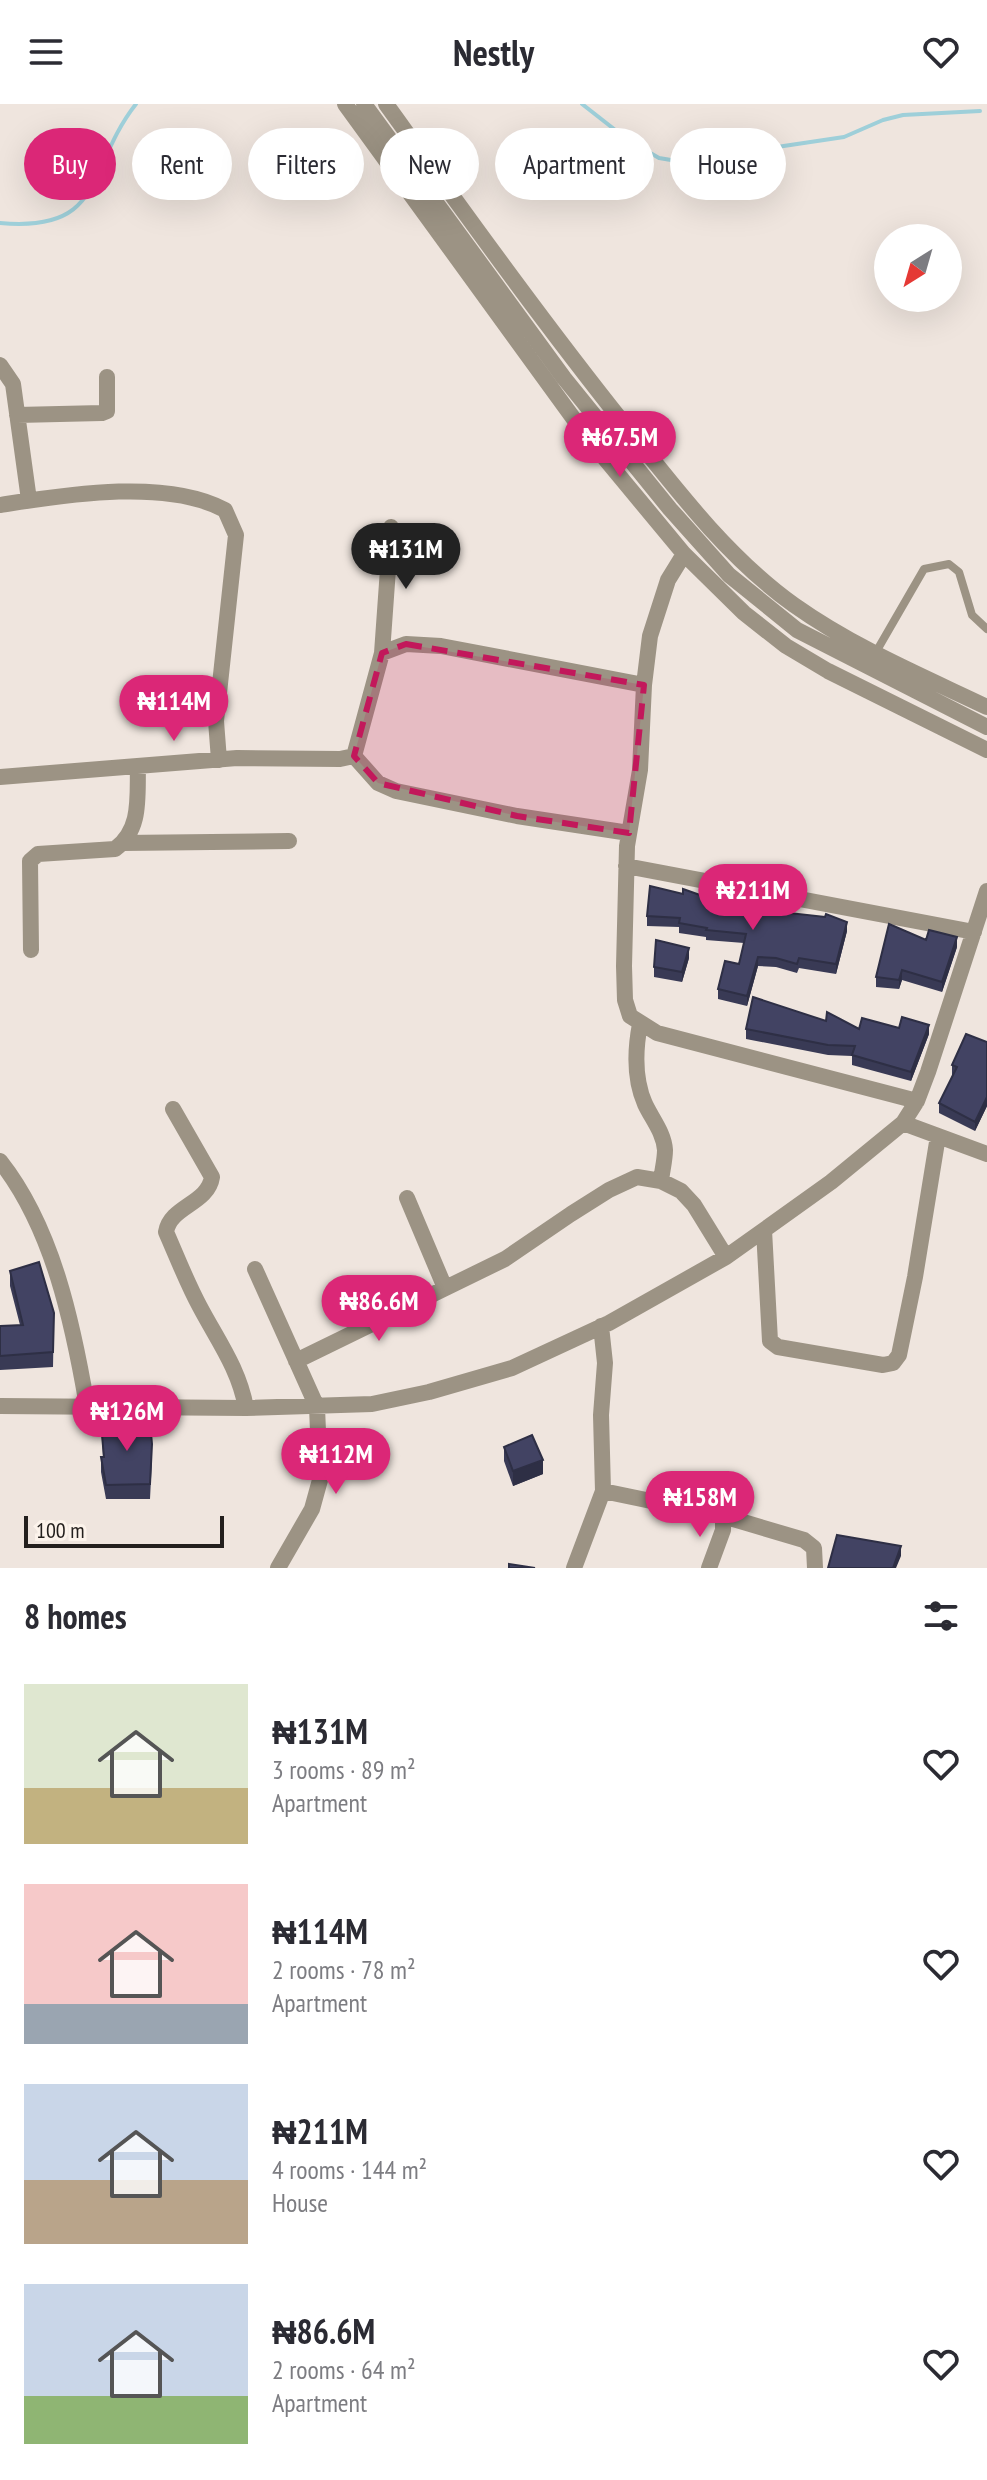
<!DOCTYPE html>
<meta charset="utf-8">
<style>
body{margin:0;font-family:"PT Sans Narrow",sans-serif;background:#f2f2f3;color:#2b2b33;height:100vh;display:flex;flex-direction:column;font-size:30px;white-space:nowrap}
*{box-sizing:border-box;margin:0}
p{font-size:26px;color:#7c7c81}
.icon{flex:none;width:44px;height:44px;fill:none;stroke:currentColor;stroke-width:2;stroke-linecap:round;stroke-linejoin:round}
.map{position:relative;height:1464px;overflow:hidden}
.panel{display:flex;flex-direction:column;background:#fff;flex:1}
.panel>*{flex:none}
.banner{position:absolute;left:24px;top:24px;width:940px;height:72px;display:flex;gap:16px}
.needle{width:52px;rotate:217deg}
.tools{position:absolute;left:874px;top:120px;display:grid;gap:16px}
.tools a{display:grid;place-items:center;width:88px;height:88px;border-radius:50%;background:#fff;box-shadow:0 8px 32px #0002;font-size:40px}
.scale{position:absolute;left:24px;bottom:20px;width:200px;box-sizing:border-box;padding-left:8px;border:4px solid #231f1d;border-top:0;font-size:22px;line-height:28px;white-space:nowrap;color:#231f1d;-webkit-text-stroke:6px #fcf3eb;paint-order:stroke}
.price{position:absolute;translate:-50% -68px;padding:0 18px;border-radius:28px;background:#db2777;color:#fff;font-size:26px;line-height:52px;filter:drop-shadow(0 2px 4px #0008)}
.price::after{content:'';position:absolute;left:50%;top:48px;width:24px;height:18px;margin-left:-12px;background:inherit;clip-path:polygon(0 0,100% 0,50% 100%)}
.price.current{background:#222;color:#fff}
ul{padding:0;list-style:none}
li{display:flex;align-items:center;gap:24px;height:200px;padding:0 24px}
li span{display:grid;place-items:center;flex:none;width:224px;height:160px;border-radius:0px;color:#555}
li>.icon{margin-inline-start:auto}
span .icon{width:96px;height:96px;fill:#fffc;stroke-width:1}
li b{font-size:34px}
h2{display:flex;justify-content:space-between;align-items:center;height:96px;padding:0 24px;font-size:34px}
.pill{padding:0 28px;border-radius:36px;background:#fff;box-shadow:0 8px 32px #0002;font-size:28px;line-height:72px}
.pill.current{background:#db2777;color:#fff}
header{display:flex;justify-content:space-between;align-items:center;height:104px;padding:0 24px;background:#fff;font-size:36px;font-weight:700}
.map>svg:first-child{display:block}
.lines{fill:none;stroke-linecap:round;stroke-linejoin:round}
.stream{stroke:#9ecfd9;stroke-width:4}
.service{stroke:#9c9384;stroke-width:8}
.minor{stroke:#9c9384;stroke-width:16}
.wall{fill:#393a55}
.shaded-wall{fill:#2e2f45}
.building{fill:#424363;stroke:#2e2f45;stroke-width:2}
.marked{fill:#c2185b;fill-opacity:0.2;stroke:#c2185b;stroke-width:6;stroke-dasharray:16 10;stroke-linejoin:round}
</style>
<header><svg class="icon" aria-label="menu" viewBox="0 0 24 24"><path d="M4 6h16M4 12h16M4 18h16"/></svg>Nestly<svg class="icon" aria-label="heart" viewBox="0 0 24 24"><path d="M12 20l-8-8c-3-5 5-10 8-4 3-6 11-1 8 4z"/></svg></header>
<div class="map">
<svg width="987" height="1464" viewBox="0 0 987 1464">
<rect width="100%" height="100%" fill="#efe5de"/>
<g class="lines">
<path class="stream" d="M582 0 628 36 659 54 695 60 731 61 777 43 844 33 883 16 903 11 980 7
M0 119C107 129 86 63 136 0"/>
<path class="service" d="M876 548 924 465 949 460 959 468 972 511 987 525"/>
<path class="minor" d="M345 0 587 333 684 450 744 509 786 542 828 567 987 646
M364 0 564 274 670 405 729 471 797 526 987 623
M386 0C464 108 542 217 625 321 675 384 728 454 794 501 853 543 922 572 987 603
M0 261 13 280 29 396
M17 311 102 309 107 307V273
M0 401C65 391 166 374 225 406L236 431 216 617 219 656
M684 450 668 476 650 532 644 581 640 666 627 742 624 862 625 896 630 912 657 929 917 997
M382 549 406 540 441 542 644 581
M354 652 378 679 396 687 517 712 629 729
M354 652 382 549 391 423
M0 673 237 654 340 655 354 652
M123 739 289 737
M626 762 974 828
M31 846 30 757 38 750 115 745C142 725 137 693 138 662
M640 920C635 946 634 975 645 1000 652 1015 664 1029 665 1046 665 1056 662 1067 661 1077
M173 1005 212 1073C208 1100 170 1102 166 1128 177 1153 187 1179 200 1203 218 1237 239 1265 246 1304
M903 1019 987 1050
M0 1057C53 1124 73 1220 87 1302
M407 1094 445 1184
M764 1126 770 1237 778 1243 883 1261 893 1259 899 1251 915 1173 938 1032
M255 1165 317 1303 320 1376 312 1405 278 1464
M296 1257 505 1155 571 1110 609 1086 637 1073 661 1077 681 1087 694 1101 726 1153
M0 1302 246 1304 372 1300 429 1288 512 1264 609 1219 726 1153 764 1126 831 1078 903 1019 917 997 928 968 987 787
M603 1387 723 1412 804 1436 814 1444 815 1464
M574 1464 603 1387 601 1311 605 1259 601 1222
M709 1464 723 1426V1412"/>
</g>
<path class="wall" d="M683 790 780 808 847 827 836 870 799 864 797 869 776 863 758 862 747 902 718 895V885L739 860 744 839 706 836V833L679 829V823L647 822V812Z
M957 843 942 888 902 876 899 885 876 883V873Z
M689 854 682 878 654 873V863Z
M826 917 859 925 929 930 911 977 852 961V952L828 951 746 935V925Z
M987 938V1002L975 1027 939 1009V999L953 971H952V961Z
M10 1167 54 1209 53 1263 0 1266V1222L20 1221 10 1182Z
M101 1320 152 1355 150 1395H106L101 1368V1353H103Z
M504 1343 543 1370 513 1382 504 1357Z"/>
<path class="shaded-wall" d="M847 818V827L836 870V860Z
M957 833V843L942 888V878Z
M689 844V854L682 878V868Z
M758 853V862L747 902V892Z
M902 866V876L899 885V876Z
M929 921V930L911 977V968Z
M987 993V1002L975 1027V1018Z
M543 1356V1370L513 1382V1367Z
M901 1442V1452L896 1464H893Z"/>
<path class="building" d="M650 782 683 790V785L714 796 715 793 752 803 754 796 780 808 825 813 826 810 847 818 836 860 799 854 797 860 776 854 758 853 747 892 718 885 725 857 739 860 746 830 706 826 707 824 679 819 680 814 647 812Z
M889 820 926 836 929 826 957 833 942 878 902 866 899 876 876 873Z
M656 836 689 844 682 868 654 863Z
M753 893 826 917 827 908 859 925 862 914 899 924 902 913 929 921 911 968 852 951 855 942 828 941 746 925Z
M966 930 987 938V993L975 1018 939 999 957 963 952 961Z
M39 1158 54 1209 53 1248 0 1252V1222L23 1221 10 1167Z
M150 1318 152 1340 150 1380 106 1381 101 1353H104L101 1320Z
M532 1331 543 1356 513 1367 504 1343Z
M837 1431 901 1442 893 1464H828Z
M509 1460 535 1464H509Z"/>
<path class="marked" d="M406 540 644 581 629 729 517 712 378 679 354 652 382 549Z"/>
</svg>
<div class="tools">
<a><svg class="needle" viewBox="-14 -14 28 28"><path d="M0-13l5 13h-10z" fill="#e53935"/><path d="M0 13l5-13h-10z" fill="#7c7c81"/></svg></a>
</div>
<div class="scale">100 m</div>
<b class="price" style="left:620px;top:375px">₦67.5M</b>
<b class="price current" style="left:406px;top:487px">₦131M</b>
<b class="price" style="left:174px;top:639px">₦114M</b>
<b class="price" style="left:753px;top:828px">₦211M</b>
<b class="price" style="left:379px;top:1239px">₦86.6M</b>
<b class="price" style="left:127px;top:1349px">₦126M</b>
<b class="price" style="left:336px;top:1392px">₦112M</b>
<b class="price" style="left:700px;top:1435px">₦158M</b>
<div class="banner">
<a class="pill current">Buy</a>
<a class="pill">Rent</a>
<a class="pill">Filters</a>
<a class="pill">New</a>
<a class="pill">Apartment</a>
<a class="pill">House</a>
</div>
</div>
<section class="panel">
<h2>8 homes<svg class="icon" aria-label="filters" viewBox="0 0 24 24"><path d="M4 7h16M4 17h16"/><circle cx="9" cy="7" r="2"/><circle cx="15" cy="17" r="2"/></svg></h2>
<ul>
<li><span style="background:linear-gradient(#dfe7d0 65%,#c2b280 0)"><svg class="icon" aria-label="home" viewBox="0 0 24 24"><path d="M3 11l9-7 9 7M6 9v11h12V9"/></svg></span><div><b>₦131M</b><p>3 rooms · 89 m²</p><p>Apartment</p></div><svg class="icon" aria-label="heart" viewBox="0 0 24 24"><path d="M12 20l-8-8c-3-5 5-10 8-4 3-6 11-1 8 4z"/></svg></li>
<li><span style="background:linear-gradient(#f6c9c9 75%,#9aa5b1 0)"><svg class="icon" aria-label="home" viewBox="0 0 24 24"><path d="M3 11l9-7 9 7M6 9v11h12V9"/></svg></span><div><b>₦114M</b><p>2 rooms · 78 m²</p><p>Apartment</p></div><svg class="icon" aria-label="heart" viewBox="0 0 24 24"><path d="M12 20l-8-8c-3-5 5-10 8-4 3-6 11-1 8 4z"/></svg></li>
<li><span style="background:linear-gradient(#c9d6e8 60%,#b9a48a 0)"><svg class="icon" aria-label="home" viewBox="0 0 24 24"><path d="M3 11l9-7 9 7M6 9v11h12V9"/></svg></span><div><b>₦211M</b><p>4 rooms · 144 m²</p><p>House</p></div><svg class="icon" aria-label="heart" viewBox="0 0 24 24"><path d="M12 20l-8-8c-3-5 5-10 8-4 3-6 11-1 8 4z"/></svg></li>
<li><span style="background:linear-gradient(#c9d6e8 70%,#8fb573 0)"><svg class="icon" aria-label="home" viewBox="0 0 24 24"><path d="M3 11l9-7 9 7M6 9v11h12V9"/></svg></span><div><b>₦86.6M</b><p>2 rooms · 64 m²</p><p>Apartment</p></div><svg class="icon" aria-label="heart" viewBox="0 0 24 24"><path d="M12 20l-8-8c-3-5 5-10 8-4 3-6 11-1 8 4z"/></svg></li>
</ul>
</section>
